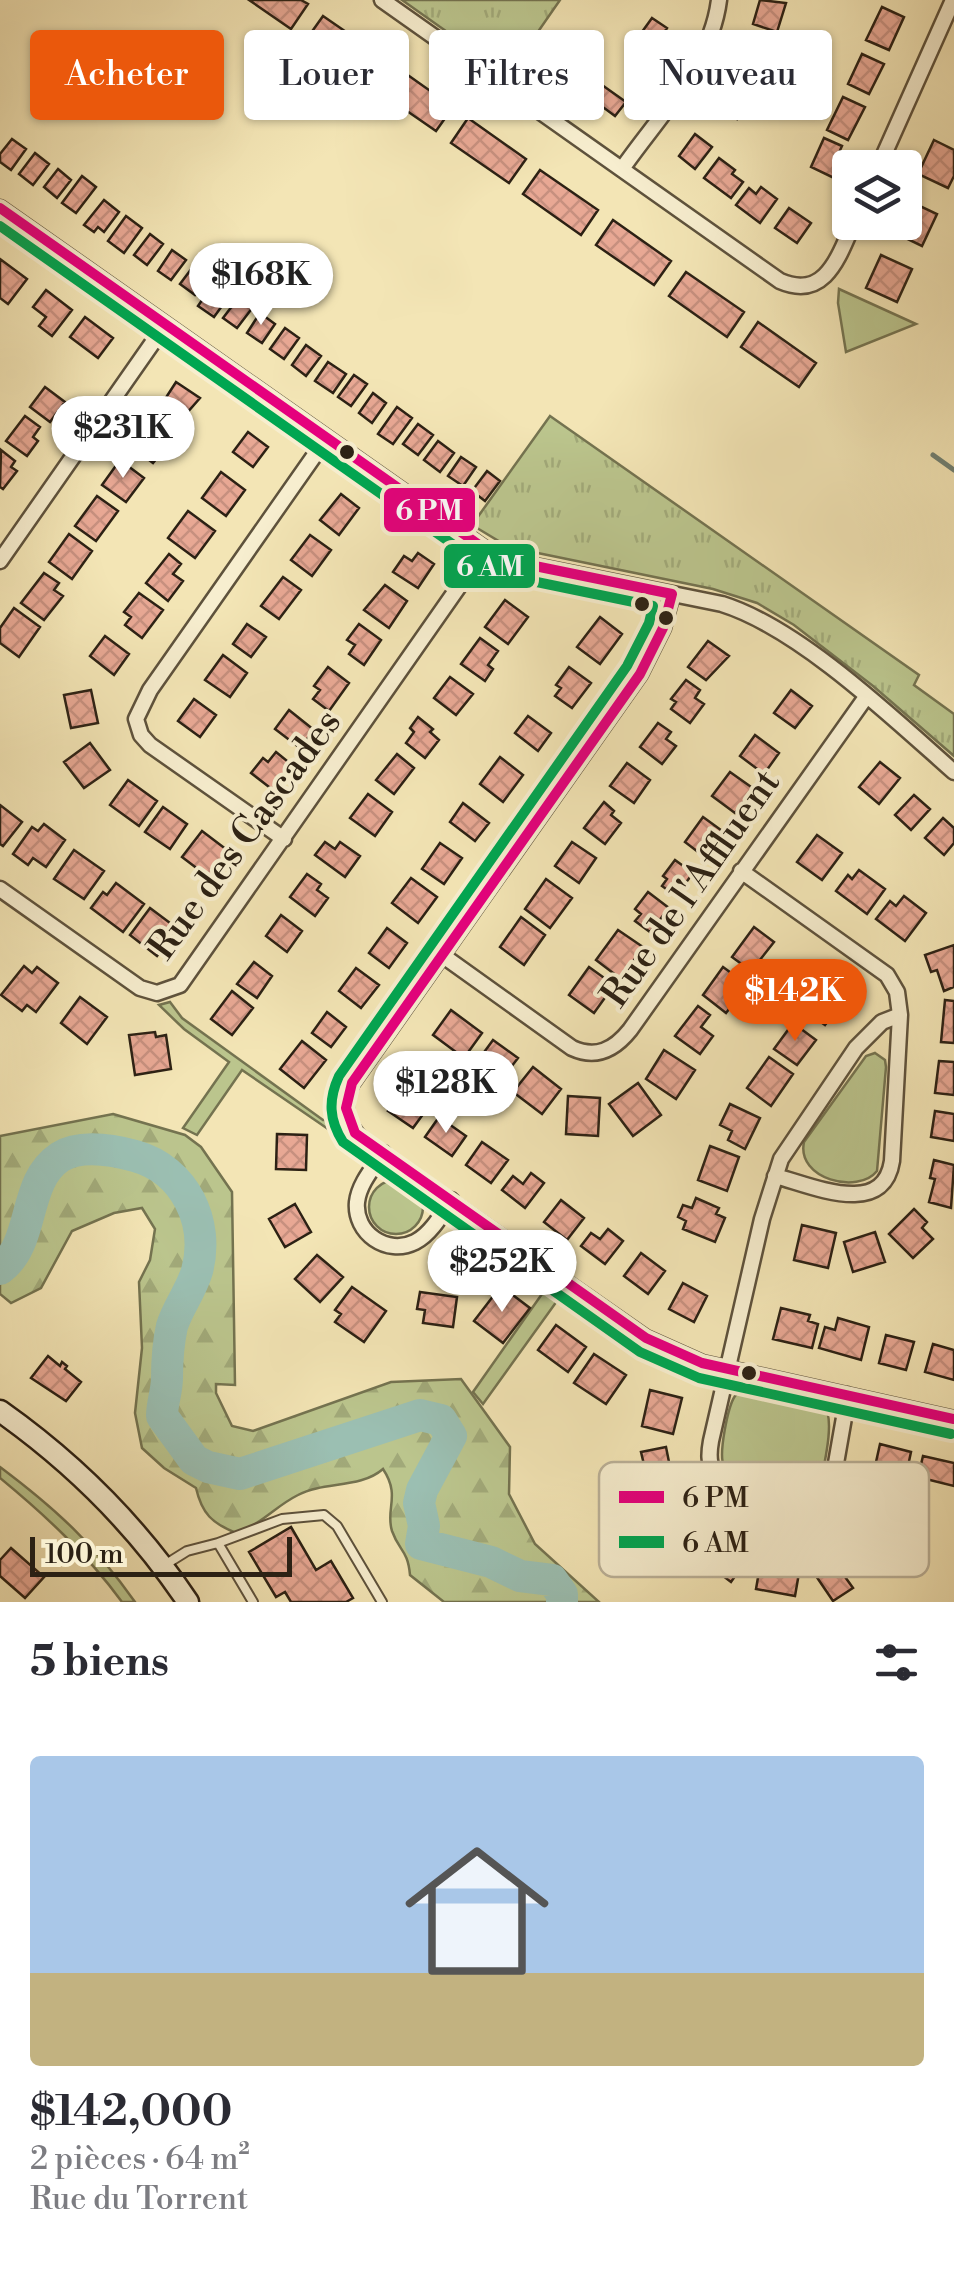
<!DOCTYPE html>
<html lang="fr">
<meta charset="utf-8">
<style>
body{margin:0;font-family:"Libre Bodoni",serif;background:#f7f7f7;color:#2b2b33;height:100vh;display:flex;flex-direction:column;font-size:38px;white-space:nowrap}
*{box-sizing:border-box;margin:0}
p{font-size:32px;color:#7c7c81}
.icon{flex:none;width:55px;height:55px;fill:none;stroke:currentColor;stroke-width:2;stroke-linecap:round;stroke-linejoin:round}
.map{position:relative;height:1602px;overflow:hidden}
.sheet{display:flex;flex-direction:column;background:#fff;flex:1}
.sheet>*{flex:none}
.guide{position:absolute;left:30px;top:30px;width:895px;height:90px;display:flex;gap:20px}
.fabs{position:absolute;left:832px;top:150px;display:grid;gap:20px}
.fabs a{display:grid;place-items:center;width:90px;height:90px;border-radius:10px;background:#fff;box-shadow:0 2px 8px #0004;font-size:50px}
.scale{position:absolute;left:30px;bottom:25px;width:262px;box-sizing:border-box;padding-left:10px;border:5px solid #2c2114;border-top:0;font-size:28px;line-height:35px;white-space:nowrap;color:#2c2114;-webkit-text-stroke:8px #f7eecf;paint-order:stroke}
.price{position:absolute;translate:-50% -85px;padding:0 22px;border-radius:35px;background:#fff;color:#222;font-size:32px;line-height:65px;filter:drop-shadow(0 2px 5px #0008)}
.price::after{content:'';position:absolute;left:50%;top:60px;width:30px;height:22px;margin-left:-15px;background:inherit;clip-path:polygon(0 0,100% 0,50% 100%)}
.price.on{background:#ea580c;color:#fff}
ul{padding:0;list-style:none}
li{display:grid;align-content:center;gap:20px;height:530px;padding:0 30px}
li span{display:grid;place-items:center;height:310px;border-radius:10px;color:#555}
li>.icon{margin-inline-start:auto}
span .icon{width:180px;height:180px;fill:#fffc;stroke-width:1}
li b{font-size:42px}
h2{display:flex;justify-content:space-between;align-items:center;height:120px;padding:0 30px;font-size:42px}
.pill{padding:0 35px;border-radius:10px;background:#fff;box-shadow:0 2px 8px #0004;font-size:35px;line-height:90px}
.pill.on{background:#ea580c;color:#fff}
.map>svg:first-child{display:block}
.grass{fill:#bbc58d;stroke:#747350;stroke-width:2.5}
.forest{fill:url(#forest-firs);stroke:#747350;stroke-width:2.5}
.park{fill:url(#park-tufts);stroke:#747350;stroke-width:2.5}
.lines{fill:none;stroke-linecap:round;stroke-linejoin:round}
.stream{stroke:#6f8073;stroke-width:5}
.river{stroke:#9bbfb2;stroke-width:32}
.building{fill:url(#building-cross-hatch);stroke:#2c2114;stroke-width:2.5}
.service-casing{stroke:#5e523c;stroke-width:12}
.minor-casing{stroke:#5e523c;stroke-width:19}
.secondary-casing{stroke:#2c2114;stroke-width:25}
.service{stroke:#f7eecf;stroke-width:8}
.minor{stroke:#f7eecf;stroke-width:14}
.secondary{stroke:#f7eecf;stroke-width:20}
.bus-1-casing{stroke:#f7eecf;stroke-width:18}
.bus-2-casing{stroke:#f7eecf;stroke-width:18}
.bus-1{stroke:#e5007d;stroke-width:10}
.bus-2{stroke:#00a651;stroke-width:10}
.bus-dot{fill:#2c2114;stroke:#f7eecf;stroke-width:4}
.labels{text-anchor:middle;stroke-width:8;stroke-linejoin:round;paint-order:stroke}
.street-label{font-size:38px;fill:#2c2114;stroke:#f7eecf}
.key{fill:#f7eecf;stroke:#bab097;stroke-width:2.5}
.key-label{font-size:28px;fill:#2c2114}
.line-badge{stroke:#f7eecf;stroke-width:4}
.badge-label{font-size:28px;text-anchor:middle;font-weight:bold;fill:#fff}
</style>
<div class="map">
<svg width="954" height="1602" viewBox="0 0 954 1602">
<defs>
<pattern id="forest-firs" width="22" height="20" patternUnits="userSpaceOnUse" patternTransform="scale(2.5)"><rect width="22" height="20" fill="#bbc58d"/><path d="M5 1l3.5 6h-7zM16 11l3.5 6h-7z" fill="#a1a979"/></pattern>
<pattern id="park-tufts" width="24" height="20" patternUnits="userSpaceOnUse" patternTransform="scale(2.5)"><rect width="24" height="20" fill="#bbc58d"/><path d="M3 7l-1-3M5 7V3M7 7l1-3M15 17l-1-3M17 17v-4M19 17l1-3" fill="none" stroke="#a1a979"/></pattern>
<pattern id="building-cross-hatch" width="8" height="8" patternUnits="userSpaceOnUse" patternTransform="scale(2.5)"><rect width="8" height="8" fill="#e8a894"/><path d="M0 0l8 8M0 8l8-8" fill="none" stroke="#c7907f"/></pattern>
</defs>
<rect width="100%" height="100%" fill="#f3e5b5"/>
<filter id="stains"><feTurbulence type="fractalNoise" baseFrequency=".002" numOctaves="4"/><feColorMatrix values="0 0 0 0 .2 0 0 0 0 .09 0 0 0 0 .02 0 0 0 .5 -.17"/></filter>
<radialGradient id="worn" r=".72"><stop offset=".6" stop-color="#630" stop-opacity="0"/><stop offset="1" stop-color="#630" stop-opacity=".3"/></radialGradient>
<path class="grass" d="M839 289 916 324 846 352 838 303Z
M170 1002 182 1018 323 1120H332L347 1142 242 1070 197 1135 183 1128 229 1062 184 1029 159 1005Z
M875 1053 885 1060 886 1067 877 1171C858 1195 796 1179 804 1142L866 1056Z
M369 1207a27 27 0 1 1 54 0a27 27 0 1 1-54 0Z
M549 1284 562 1294 483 1404 473 1392Z
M756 1387 787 1393 786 1398 799 1401 801 1396C809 1398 818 1400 824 1406 837 1420 821 1476 818 1496 805 1532 774 1504 755 1490 745 1483 729 1476 724 1466 718 1455 728 1406 735 1396 740 1389 748 1388 756 1387Z
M0 1467C56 1509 95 1545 135 1602H122C87 1554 46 1516 0 1478Z"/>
<path class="forest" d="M113 1114 185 1135 201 1147 232 1192 235 1385 216 1384V1393L232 1426 253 1431 391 1382 461 1379 510 1447 509 1494 535 1544 599 1602H444L410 1575C408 1550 399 1551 392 1531 385 1509 401 1496 383 1469 360 1489 324 1481 298 1495 274 1507 264 1523 236 1533 212 1523 202 1514 196 1488L164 1468 142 1448 135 1413 142 1348 139 1282 150 1260 155 1229 142 1208 114 1213 72 1231 41 1288 11 1303 0 1294V1136Z"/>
<path class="park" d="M402 0H560L508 75Z
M550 416 919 675 914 685 954 714V756L873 686 794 625 757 603 713 589 528 551 502 543 472 525Z"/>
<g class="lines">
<path class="stream" d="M933 455 954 470"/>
<path class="river" d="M0 1269C36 1242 22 1182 60 1157 81 1144 113 1150 135 1156 185 1170 210 1222 197 1271 191 1291 178 1307 172 1326 168 1344 167 1361 167 1378 167 1391 162 1403 162 1416L194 1460 208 1467 240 1474 420 1415 441 1420 451 1436 422 1490 419 1503 424 1526 421 1544 491 1562 520 1576 552 1580 562 1594V1602"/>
</g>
<path class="building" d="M249 0H301L308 4 291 29Z
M760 0 786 3 777 32 753 24Z
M882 7 904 17 889 50 866 40Z
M323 16 381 56 364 81 306 40Z
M652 18 667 28 662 36 668 41 656 59 634 43Z
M541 36 566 54 552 73 527 55Z
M750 39 773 49 760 77 737 67Z
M862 54 884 64 869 94 848 84Z
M572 60 598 79 584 98 558 79Z
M395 66 453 107 436 131 378 91Z
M731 76 754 89 737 119 714 106Z
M602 85 626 102 615 116 592 99Z
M843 97 865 107 848 140 827 130Z
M468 118 526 159 509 183 451 143Z
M695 134 712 147 695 169 679 156Z
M824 138 842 146 837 157 842 159 834 178 811 167Z
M12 139 26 149 11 170 0 162V154Z
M934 140 954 150V176L948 188 918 174Z
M35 153 49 164 33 185 19 174Z
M719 158 735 170 732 174 743 182 731 198 704 178Z
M58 169 71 180 57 198 44 187Z
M540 170 598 210 581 235 523 194Z
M82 176 96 187 76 213 62 203Z
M761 187 777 199 760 223 736 205 749 188 756 194Z
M104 200 119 212 104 232 98 227 94 232 84 225Z
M907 200 937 214 922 246 893 232 897 222H905Z
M789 208 811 223 797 243 775 228Z
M126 216 142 228 124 253 108 241Z
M613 220 671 261 654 285 596 245Z
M150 234 163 244 147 265 134 255Z
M172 250 186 260 171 280 158 271Z
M881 255 912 269 897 302 866 288Z
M0 259 27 279 8 304 0 298Z
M195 264 210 276 195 295 180 284Z
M686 272 744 312 727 337 669 296Z
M216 280 232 292 214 317 198 306Z
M46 290 72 310 52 336 39 326 46 317 33 307Z
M239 297 253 307 237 328 223 318Z
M260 313 275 324 262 343 247 333Z
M85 317 113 338 98 358 70 337Z
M758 322 816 363 799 387 741 347Z
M285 328 299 338 284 359 270 349Z
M306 345 321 356 306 376 292 365Z
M328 362 346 374 333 393 315 381Z
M354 375 367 384 351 406 338 397Z
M176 382 200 398 178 423 158 410Z
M45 387 65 402 50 422 30 407Z
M373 393 386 403 372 423 359 413Z
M397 407 412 418 393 444 378 434Z
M25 416 40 427 33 437 38 441 27 456 6 441Z
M151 420 174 437 153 463 131 446Z
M418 424 433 435 418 455 403 444Z
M248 432 268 447 253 467 233 452Z
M438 441 454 453 440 472 424 460Z
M1 450 15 461 11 467 17 471 3 489 0 487Z
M461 457 476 467 463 486 448 476Z
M120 460 144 478 126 502 102 485Z
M487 471 500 481 485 501 472 491Z
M221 472 245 490 226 516 202 498Z
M341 494 359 508 339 535 320 520Z
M97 496 118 511 96 541 75 526Z
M188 511 215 531 195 558 168 538Z
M69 534 92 551 72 579 49 562Z
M310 535 331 550 312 576 291 560Z
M418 553 434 564 418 588 393 572 404 556 412 561Z
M169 554 181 564 173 574 183 581 168 601 146 583Z
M44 573 59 583 54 590 63 596 44 620 21 603Z
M283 577 301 590 279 619 261 606Z
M385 585 407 601 389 628 364 610Z
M139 593 163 610 142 638 125 625 131 617 124 612Z
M505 600 528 617 508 644 485 627Z
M14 608 40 627 19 657 0 643V628Z
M600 617 622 634 600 664 577 647Z
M247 624 266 637 251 657 233 644Z
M359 624 381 640 364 665 349 654 355 645 347 640Z
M105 636 129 654 114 675 90 656Z
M480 638 498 651 488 665 493 669 485 681 461 664Z
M708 641 729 656 706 680 688 667Z
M223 655 247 673 230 697 205 680Z
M328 667 349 683 329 711 313 699 320 690 314 686Z
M569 667 591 683 572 708 555 696 561 688 556 685Z
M450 677 473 694 456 715 434 698Z
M686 680 700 690 695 698 704 704 690 723 671 709 676 702 671 699Z
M91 690 98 723 71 728 64 695Z
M791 690 812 706 795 728 774 713Z
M194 699 216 715 200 737 178 721Z
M289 710 314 730 300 748 275 729Z
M528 716 551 733 538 751 515 733Z
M418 717 433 729 430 732 439 740 425 758 406 743 414 732 410 728Z
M658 723 671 732 666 739 676 746 662 764 640 747Z
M755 735 779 753 764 774 740 756Z
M90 743 110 770 84 788 64 762Z
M276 752 292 765 273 790 251 773 263 758 268 762Z
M397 754 414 768 394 794 376 780Z
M500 757 523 775 503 802 480 784Z
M880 762 900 778 879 804 859 787Z
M627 763 650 780 634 803 610 786Z
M730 772 754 789 735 813 712 796Z
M128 780 157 801 139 826 110 805Z
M368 794 392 812 375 836 350 818Z
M914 795 930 809 911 830 895 815Z
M604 802 614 811 611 815 621 823 605 844 584 828Z
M463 803 489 823 475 841 450 822Z
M0 805 22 822 3 846 0 844Z
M163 807 187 824 170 849 145 832Z
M703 817 725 833 706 858 685 842Z
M943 818 954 828V843L944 855 925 838Z
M44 824 65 840 46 867 33 858 28 865 13 854 32 827 38 831Z
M202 831 231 853 211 879 182 857Z
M817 835 842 853 822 880 797 862Z
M325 842 335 849 340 842 360 856 345 877 315 855Z
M572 842 596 858 579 883 555 866Z
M440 843 462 858 444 884 422 869Z
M74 850 104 871 84 899 54 879Z
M675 860 693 873 676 896 662 886 667 879 663 876Z
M859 870 885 889 867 914 836 891 848 875 852 879Z
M307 874 321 884 317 890 328 898 315 916 290 897Z
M411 878 437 897 418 923 392 903Z
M546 879 572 898 550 928 525 909Z
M116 883 144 904 123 932 91 908 103 892 107 895Z
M648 892 669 908 650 932 635 921 641 914 635 909Z
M904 896 926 913 905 941 876 919 890 901 896 906Z
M150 908 178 929 157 956 130 935Z
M281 915 302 931 287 952 266 936Z
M521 917 545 935 524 965 500 947Z
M754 927 774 942 756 965 752 962 747 968 732 957Z
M387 928 407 943 389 968 369 953Z
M618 930 643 947 621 979 596 960Z
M954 945V987L944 991 937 970 931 972 925 955Z
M254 962 272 976 257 998 237 984Z
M24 966 32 973 37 967 58 983 36 1012 27 1005 22 1011 1 995Z
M589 967 614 985 594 1013 569 995Z
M723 967 738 978 730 988 740 995 726 1013 703 995Z
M356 968 379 985 361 1008 339 991Z
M820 974 848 995 825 1025 797 1005Z
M232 991 253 1008 232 1035 211 1019Z
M80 997 107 1017 87 1044 61 1023Z
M945 1000 954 1001V1043L941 1042Z
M698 1006 710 1015 701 1027 713 1036 700 1054 675 1036Z
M451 1010 482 1033 464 1058 433 1035Z
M327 1012 346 1027 331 1047 312 1033Z
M793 1023 816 1040 797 1065 774 1049Z
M155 1032 156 1037 166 1035 171 1069 135 1075 129 1035Z
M493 1040 518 1058 498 1084 474 1066Z
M302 1041 326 1060 304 1088 280 1069Z
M664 1050 695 1070 676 1099 646 1079Z
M769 1057 793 1074 771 1106 747 1088Z
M939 1061 954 1062V1095L935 1093Z
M533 1067 561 1089 542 1114 513 1092Z
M638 1083 661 1115 633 1136 609 1104Z
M404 1089 429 1106 413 1128 388 1111Z
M568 1096 600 1098 598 1136 566 1134Z
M730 1104 760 1118 745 1149 728 1140 732 1131 720 1125Z
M935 1111 954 1114V1141L931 1137Z
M439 1117 466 1136 452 1156 425 1137Z
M277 1134 307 1135 306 1170 276 1169Z
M482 1142 508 1160 491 1183 466 1165Z
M710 1146 739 1157 727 1191 698 1180Z
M934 1160 954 1165 951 1208 929 1202 935 1179 930 1178Z
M531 1173 544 1183 525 1208 502 1190 513 1176 523 1184Z
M696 1198 719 1208 716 1214 725 1218 715 1242 683 1229 686 1221 678 1217 683 1205 692 1208Z
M561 1200 584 1218 567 1240 544 1222Z
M295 1204 311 1232 285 1247 269 1219Z
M914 1209 927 1222 922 1228 933 1239 913 1258 889 1234Z
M802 1225 836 1233 828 1268 794 1260Z
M608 1229 623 1241 605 1264 581 1246 591 1233 600 1239Z
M875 1232 885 1262 853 1272 844 1242Z
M641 1253 665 1271 648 1294 624 1276Z
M317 1255 343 1277 320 1302 295 1279Z
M683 1283 707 1296 694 1322 669 1309Z
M501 1286 530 1308 503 1343 474 1321Z
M352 1287 386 1311 364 1342 335 1322 341 1314 335 1310Z
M420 1292 457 1297 453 1327 423 1323 425 1310 417 1309Z
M781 1308 810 1315 808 1321 818 1324 812 1348 773 1339Z
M838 1318 869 1327 861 1360 819 1348 825 1327 835 1330Z
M556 1325 586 1347 568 1372 538 1350Z
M886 1335 914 1342 906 1370 879 1363Z
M933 1344 954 1350V1380L925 1372Z
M594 1354 626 1375 606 1404 574 1383Z
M48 1356 60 1366 62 1362 67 1366 65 1369 81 1382 66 1401 31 1378Z
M650 1390 682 1398 673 1434 642 1426Z
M880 1444 911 1452 908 1466 903 1465 901 1477 874 1471Z
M666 1447 672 1477 654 1481 652 1472 646 1473 641 1452Z
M923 1456 954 1463V1486L918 1477Z
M291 1527 316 1570 331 1561 353 1598 346 1602H291L285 1592 276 1597 249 1552Z
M729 1539 750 1555 731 1582 710 1566Z
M11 1548 44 1577 25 1598 0 1576V1560Z
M839 1556 849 1570 843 1574 853 1588 833 1601 814 1573Z
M760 1566 799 1573 795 1596 756 1589Z"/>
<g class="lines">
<defs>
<path id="service" d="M218 1543 282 1519 324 1515 337 1526 382 1602
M163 1566 187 1551 218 1543 253 1602"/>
<path id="minor" d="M382 0 780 281C826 301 839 255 854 222
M878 168 953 0
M622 169C658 117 711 65 719 0
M0 208 485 549 530 565 722 604C799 628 893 718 954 772
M0 561 165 325
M672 594 663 628 640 674 352 1083C341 1105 344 1122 362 1140L646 1338 702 1363 954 1419
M284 839 150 745 141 735 136 719 150 690 326 439
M741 871 887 975 897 992 900 1015 882 1022 856 1048 781 1159 762 1219 711 1441C709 1452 708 1463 714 1472 721 1483 734 1490 744 1498 770 1517 809 1549 829 1503L848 1395
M0 889 140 988 157 993 180 985 485 549
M442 955 572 1048C596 1059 614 1050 630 1030L866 697
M383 1153C373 1168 359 1184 357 1202 354 1233 387 1256 415 1242 431 1234 442 1214 451 1200
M775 1176C811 1185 883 1219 892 1161L900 1015"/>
<path id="secondary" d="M0 1411C75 1464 137 1526 188 1602"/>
</defs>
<use href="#service" class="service-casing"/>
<use href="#minor" class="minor-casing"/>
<use href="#secondary" class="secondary-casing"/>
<use href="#service" class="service"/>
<use href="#minor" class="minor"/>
<use href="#secondary" class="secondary"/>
<defs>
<path id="bus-1" d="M0 208 485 549 530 565 672 594 663 628 640 674 352 1083 346 1108 355 1133 646 1338 702 1363 954 1419"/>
<path id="bus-2" d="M0 226 478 562 527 580 653 606 649 623 627 666 339 1076C328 1100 329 1120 343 1142L640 1352 699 1378 951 1434"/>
</defs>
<use href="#bus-1" class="bus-1-casing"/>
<use href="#bus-2" class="bus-2-casing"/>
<use href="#bus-1" class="bus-1"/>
<use href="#bus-2" class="bus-2"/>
</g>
<g class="bus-dot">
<circle cx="347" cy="452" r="9"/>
<circle cx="642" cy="604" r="9"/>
<circle cx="666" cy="618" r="9"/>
<circle cx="749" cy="1373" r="9"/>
</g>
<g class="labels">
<g class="street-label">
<text transform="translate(244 834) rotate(-54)" y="13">Rue des Cascades</text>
<text transform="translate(690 888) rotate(-55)" y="13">Rue de l'Affluent</text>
</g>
</g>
<rect x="599" y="1462" width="330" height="115" rx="15" class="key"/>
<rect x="619" y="1491" width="45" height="12" fill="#e5007d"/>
<rect x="619" y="1536" width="45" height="12" fill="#00a651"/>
<g class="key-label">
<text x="682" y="1507">6 PM</text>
<text x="682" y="1552">6 AM</text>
</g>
<g class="line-badge">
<rect x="382" y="486" width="95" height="48" rx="10" fill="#e5007d"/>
<rect x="442" y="542" width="95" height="48" rx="10" fill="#00a651"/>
</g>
<g class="badge-label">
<text x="429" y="520">6 PM</text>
<text x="490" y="576">6 AM</text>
</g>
<rect width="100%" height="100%" filter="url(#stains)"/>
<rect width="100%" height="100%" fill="url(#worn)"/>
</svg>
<div class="fabs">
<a><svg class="icon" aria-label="layers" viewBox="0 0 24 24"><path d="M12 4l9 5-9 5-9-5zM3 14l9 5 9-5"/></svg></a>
</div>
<div class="scale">100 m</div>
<b class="price" style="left:261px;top:328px">$168K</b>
<b class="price" style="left:123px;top:481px">$231K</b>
<b class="price on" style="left:795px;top:1044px">$142K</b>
<b class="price" style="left:446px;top:1136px">$128K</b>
<b class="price" style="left:502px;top:1315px">$252K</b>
<div class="guide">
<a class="pill on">Acheter</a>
<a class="pill">Louer</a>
<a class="pill">Filtres</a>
<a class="pill">Nouveau</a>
</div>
</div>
<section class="sheet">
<h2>5 biens<svg class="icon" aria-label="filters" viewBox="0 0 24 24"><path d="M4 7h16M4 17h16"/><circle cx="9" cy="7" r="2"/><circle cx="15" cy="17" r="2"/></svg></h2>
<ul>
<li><span style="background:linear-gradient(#a9c7e8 70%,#c2b280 0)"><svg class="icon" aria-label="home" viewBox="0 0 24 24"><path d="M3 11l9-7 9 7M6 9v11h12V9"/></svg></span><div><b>$142,000</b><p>2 pièces · 64 m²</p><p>Rue du Torrent</p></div></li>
</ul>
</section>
